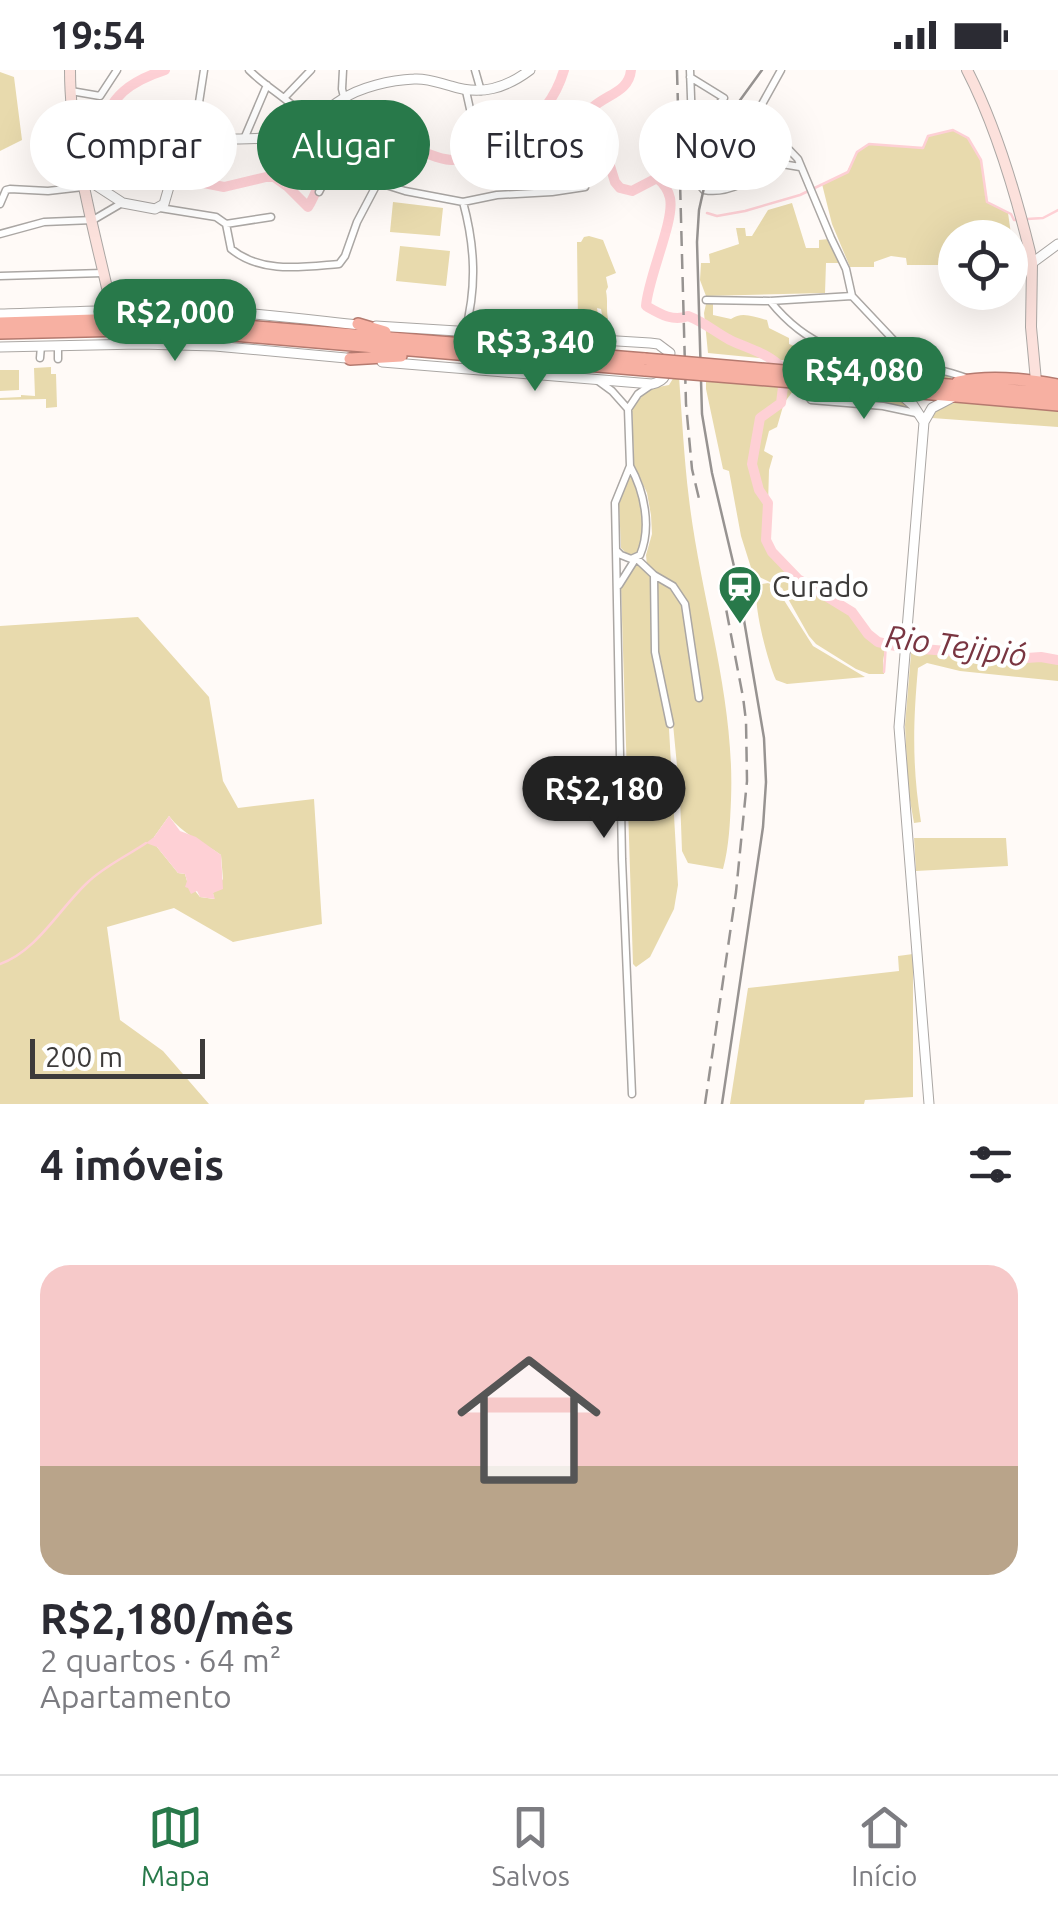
<!DOCTYPE html>
<html lang="pt">
<meta charset="utf-8">
<style>
body{margin:0;font-family:Ubuntu,sans-serif;background:#f2f2f3;color:#2b2b33;height:100vh;display:flex;flex-direction:column;font-size:38px;white-space:nowrap}
*{box-sizing:border-box;margin:0}
p{font-size:32px;color:#7c7c81}
.icon{flex:none;width:55px;height:55px;fill:none;stroke:currentColor;stroke-width:2;stroke-linecap:round;stroke-linejoin:round}
.map{position:relative;height:1034px;overflow:hidden}
.drawer{display:flex;flex-direction:column;background:#fff;flex:1}
.drawer>*{flex:none}
.banner{position:absolute;left:30px;top:30px;width:1000px;height:90px;display:flex;gap:20px}
.buttons{position:absolute;left:938px;top:150px;display:grid;gap:20px}
.buttons a{display:grid;place-items:center;width:90px;height:90px;border-radius:50%;background:#fff;box-shadow:0 10px 40px #0002;font-size:50px}
.scale{position:absolute;left:30px;bottom:25px;width:175px;box-sizing:border-box;padding-left:10px;border:5px solid #3d3b3a;border-top:0;font-size:28px;line-height:35px;white-space:nowrap;color:#3d3b3a;-webkit-text-stroke:8px #fff;paint-order:stroke}
.price{position:absolute;translate:-50% -85px;padding:0 22px;border-radius:35px;background:#28794a;color:#fff;font-size:32px;line-height:65px;filter:drop-shadow(0 2px 5px #0008)}
.price::after{content:'';position:absolute;left:50%;top:60px;width:30px;height:22px;margin-left:-15px;background:inherit;clip-path:polygon(0 0,100% 0,50% 100%)}
.price.active{background:#222;color:#fff}
ul{padding:0;list-style:none}
li{display:grid;align-content:center;gap:20px;height:530px;padding:0 40px}
li span{display:grid;place-items:center;height:310px;border-radius:30px;color:#555}
li>.icon{margin-inline-start:auto}
span .icon{width:180px;height:180px;fill:#fffc;stroke-width:1}
li b{font-size:42px}
h2{display:flex;justify-content:space-between;align-items:center;height:120px;padding:0 40px;font-size:42px}
.pill{padding:0 35px;border-radius:45px;background:#fff;box-shadow:0 10px 40px #0002;font-size:35px;line-height:90px}
.pill.active{background:#28794a;color:#fff}
.status{display:flex;justify-content:space-between;align-items:center;height:70px;padding:0 50px;background:#fff;direction:ltr}
.status svg{height:28px;fill:currentColor}
.menu{display:flex;justify-content:space-around;align-items:center;height:140px;border-top:2px solid #e1e1e2;background:#fff;font-size:28px;color:#7c7c81}
.menu a{display:grid;justify-items:center;gap:5px}
.menu .active{color:#28794a}
.map>svg:first-child{display:block}
.green{fill:#e8daad;fill-rule:evenodd}
.water{fill:#fed0d5}
.lines{fill:none;stroke-linecap:round;stroke-linejoin:round}
.stream{stroke:#fed0d5;stroke-width:2.5}
.river{stroke:#fed0d5;stroke-width:10}
.minor-casing{stroke:#aba7a4;stroke-width:9}
.tertiary-casing{stroke:#aba7a4;stroke-width:11}
.secondary-casing{stroke:#aba7a4;stroke-width:12}
.trunk-casing{stroke:#b57a6f;stroke-width:14}
.minor{stroke:#fff;stroke-width:6}
.tertiary{stroke:#fff;stroke-width:9}
.secondary{stroke:#fce1dc;stroke-width:10}
.trunk{stroke:#f7b0a2;stroke-width:11}
.tram{stroke:#979391;stroke-width:2.5}
.rail{stroke:#979391;stroke-width:2.5;stroke-dasharray:15 8;stroke-linecap:butt}
.trunk-bridge-casing{stroke:#b57a6f;stroke-width:14;stroke-linecap:butt}
.trunk-bridge{stroke:#f7b0a2;stroke-width:11}
.labels{text-anchor:middle;stroke-width:8;stroke-linejoin:round;paint-order:stroke}
.poi-label{font-size:30px;fill:#3d3b3a;stroke:#fff;text-anchor:start}
.water-label{font-size:32px;font-style:italic;fill:#793541;stroke:#fff}
</style>
<div class="status"><b>19:54</b><svg viewBox="0 0 49 12"><path d="M0 12V9h3v3zM5 12V6h3v6zM10 12V3h3v9zM15 12V0h3v12zM26 1h20v11H26zM47 4h2v5h-2z"/></svg></div>
<div class="map">
<svg width="1058" height="1034" viewBox="0 0 1058 1034">
<rect width="100%" height="100%" fill="#fffaf7"/>
<path class="green" d="M0 2 14 7 22 70 0 81Z
M953 60 968 68 981 90 987 132 1008 143 1013 178 1011 194 1010 168H955V195H907L906 188 891 186 874 192V197H850L832 154 822 114 847 102 857 82 869 74 922 78 928 66Z
M393 132 443 138 440 166 390 162Z
M792 133 806 178H819V170L829 169 841 193H826L825 223 706 226 700 210 701 193H710L709 184 739 174 736 158H745L746 166H752L768 140Z
M589 166 603 170 616 203 606 207 608 217 606 221C608 231 606 239 608 249L603 250 601 239 597 238 598 244 586 246 578 253 577 172H581L584 167Z
M400 176 450 181 446 216 396 211Z
M706 234H713V245L731 249C742 241 754 247 767 250L769 258 789 268V274L827 288 831 286 868 294 942 302 951 304V309L913 306 822 294 708 283 704 243Z
M51 297V304H56L57 337 46 338V329L0 330V328L21 327V325L35 326 34 298Z
M0 300H19V320L0 321Z
M674 307H679C682 347 684 388 689 429 701 530 735 627 731 730 730 753 729 777 723 799L688 793 682 781 680 727 673 654 658 580 656 502 647 496 646 485 652 464 651 445 647 423 634 395 632 338 648 319 669 315Z
M706 307 791 315 793 321 784 333 777 357 769 361 764 381 773 386 769 400 767 470 772 482 798 509 852 542 868 564 878 572 886 574 883 591 884 604H869L856 599 816 574 809 566 782 518 753 504 741 466 729 401 723 399 706 319Z
M816 319 894 325 903 328 917 343 819 330Z
M957 332 1058 339V357L932 348 938 338Z
M631 404H632C641 426 648 457 641 481L629 486 621 478 619 434Z
M636 494 652 506 653 583 669 659 678 815 674 839 650 887 636 897 633 894 621 517Z
M768 513 775 516 813 576 865 607 787 614 776 610C769 596 753 536 757 521 758 519 760 517 762 514Z
M138 547 209 627 223 711 238 738 314 729 322 854 233 872 174 838 107 857 120 950 163 981 209 1034H0V556ZM169 746C182 764 203 772 221 785L223 809 213 823 214 829 200 827 187 811 185 804 178 803 157 777 154 767Z
M908 576H970L1006 584 1058 586V611L960 601 927 593 918 598C913 653 912 697 921 752L914 753 908 719 905 655 911 584 908 583Z
M914 768H1006L1008 796 916 801Z
M913 884V1027L865 1030 864 1034H730L748 918 899 901 898 886Z"/>
<path class="water" d="M169 746 180 761 196 767 221 785 223 819 213 823 215 829 200 827 197 821 191 824 188 818 185 817 187 811 185 804 178 803 157 777 146 773 154 767Z"/>
<g class="lines">
<path class="stream" d="M707 143 717 146 745 141 800 125 848 102 857 82 869 74 923 78 928 66 953 60 968 68 981 90 987 132 1011 144 1014 150H1019
M1027 149 1043 148 1058 140
M884 602 886 574
M0 894C37 881 59 839 87 813 103 797 127 786 146 773"/>
<path class="river" d="M165 0C131 11 109 26 101 62L134 85 151 88 199 112 224 117 266 107H274L288 117 308 137C321 118 331 68 356 63 390 56 419 87 451 90 467 91 478 76 490 68 497 63 504 65 512 62 538 55 557 24 564 0
M631 0C629 22 607 24 592 38L615 112 620 118 632 121 657 108C663 113 668 119 670 128 675 150 648 207 646 236 660 244 673 252 688 246 704 252 715 262 730 270 751 280 769 283 785 301L781 333 760 348 752 394 759 420 768 433 766 470 772 482 798 509 852 542 868 564 878 572 900 577 958 582 979 587 1014 589 1041 587 1058 590"/>
<defs>
<path id="minor" d="M249 0C269 20 291 29 309 53
M343 0 342 19 344 27
M475 0 481 21
M690 0 694 108 704 120C730 125 755 107 776 93L800 97
M781 0 756 45 798 89 831 168 846 199 852 226 918 296
M690 7 724 28 711 43
M71 21 100 26 117 0
M466 21 470 39
M285 27 311 0
M116 42 154 65 187 75
M190 68 198 39 204 0
M244 69 267 15
M319 122 327 106 354 105 405 121 463 132 497 125 552 122 585 117V74L508 76
M463 132C475 176 477 217 465 262
M0 134 6 120 10 119 48 121 83 117
M160 138 216 147 226 154 271 147
M226 154 231 179C262 204 302 197 339 194L345 186 357 152 377 114 384 82
M0 164 44 152 93 150 122 133
M0 206 103 203
M706 230 770 231 852 226
M770 231C830 306 894 280 969 309
M58 276V289
M831 279 808 303 806 323 811 330 883 336 916 343
M40 288 41 276
M597 310 612 321 628 339
M630 396C644 421 652 457 640 485L631 489 621 485 616 480 615 433 630 396 628 339 638 324 651 315
M616 480 622 789 632 1024
M654 505 673 516 685 534 699 628
M619 515 636 488 654 505 655 582 670 654"/>
<path id="tertiary" d="M83 107 123 133 155 139 164 134 171 110 190 68C224 68 264 73 297 61 313 54 326 39 341 30 360 17 391 10 414 9 428 8 439 13 451 16 481 26 506 18 530 0
M1032 193 1058 174
M0 244C72 242 143 238 215 241 263 244 312 250 360 255
M376 256 650 273 658 274 670 283C668 297 669 311 652 314L382 292
M0 277 140 274 215 276 357 289
M898 322 913 335 924 352
M929 1034 899 657 924 352 932 338 955 326"/>
<path id="secondary" d="M70 0C70 79 95 162 112 240
M967 0C996 56 1015 121 1030 182L1032 193 1031 257 1036 311"/>
<path id="trunk" d="M0 253 125 249 173 250 645 289
M358 254 385 262
M0 263 128 260 186 261 645 300
M350 289 401 286
M830 305 1058 324
M958 312C990 305 1026 309 1058 315
M829 315 1058 335"/>
</defs>
<use href="#minor" class="minor-casing"/>
<use href="#tertiary" class="tertiary-casing"/>
<use href="#secondary" class="secondary-casing"/>
<use href="#trunk" class="trunk-casing"/>
<use href="#minor" class="minor"/>
<use href="#tertiary" class="tertiary"/>
<use href="#secondary" class="secondary"/>
<use href="#trunk" class="trunk"/>
<path class="tram" d="M722 1034 763 757 766 712 764 668 737 509 712 403 702 344 697 172 699 140 708 100 738 33 762 0"/>
<path class="rail" d="M677 0 686 334 692 399 700 433
M705 1034 736 822 747 711 746 651 743 627 722 518"/>
<defs>
<path id="trunk-bridge" d="M645 289 830 305
M645 300 829 315"/>
</defs>
<use href="#trunk-bridge" class="trunk-bridge-casing"/>
<use href="#trunk-bridge" class="trunk-bridge"/>
</g>
<defs>
<symbol id="station-pin" viewBox="-11 -11 22 30"><path d="M0 17L-7.5 6A9.5 9.5 0 1 1 7.5 6Z" fill="#28794a" stroke="#fff"/><path d="M-3-6H3Q5-6 5-4V2Q5 4 3 4L4.5 6H3L1.5 4h-3L-3 6H-4.5L-3 4Q-5 4-5 2V-4Q-5-6-3-6ZM-3.5-4v3h7v-3ZM-3.5 1v1.5H-2V1ZM2 1v1.5H3.5V1Z" fill="#fff"/></symbol>
</defs>
<g fill-rule="evenodd">
<use href="#station-pin" x="715" y="492" width="50" height="68"/>
</g>
<g class="labels">
<g class="poi-label">
<text x="772" y="527">Curado</text>
</g>
<g class="water-label">
<text transform="translate(956 576) rotate(8)" y="11">Rio Tejipió</text>
</g>
</g>
</svg>
<div class="buttons">
<a><svg class="icon" aria-label="locate" viewBox="0 0 24 24"><circle cx="12" cy="12" r="6"/><path d="M12 2v4M12 18v4M2 12h4M18 12h4"/></svg></a>
</div>
<div class="scale">200 m</div>
<b class="price" style="left:175px;top:294px">R$2,000</b>
<b class="price" style="left:535px;top:324px">R$3,340</b>
<b class="price" style="left:864px;top:352px">R$4,080</b>
<b class="price active" style="left:604px;top:771px">R$2,180</b>
<div class="banner">
<a class="pill">Comprar</a>
<a class="pill active">Alugar</a>
<a class="pill">Filtros</a>
<a class="pill">Novo</a>
</div>
</div>
<section class="drawer">
<h2>4 imóveis<svg class="icon" aria-label="filters" viewBox="0 0 24 24"><path d="M4 7h16M4 17h16"/><circle cx="9" cy="7" r="2"/><circle cx="15" cy="17" r="2"/></svg></h2>
<ul>
<li><span style="background:linear-gradient(#f6c9c9 65%,#b9a48a 0)"><svg class="icon" aria-label="home" viewBox="0 0 24 24"><path d="M3 11l9-7 9 7M6 9v11h12V9"/></svg></span><div><b>R$2,180/mês</b><p>2 quartos · 64 m²</p><p>Apartamento</p></div></li>
</ul>
</section>
<nav class="menu">
<a class="active"><svg class="icon" aria-label="map" viewBox="0 0 24 24"><path d="M3 6l6-2 6 2 6-2v14l-6 2-6-2-6 2zM9 4v14M15 6v14"/></svg>Mapa</a>
<a><svg class="icon" aria-label="saved" viewBox="0 0 24 24"><path d="M7 4h10v16l-5-4-5 4z"/></svg>Salvos</a>
<a><svg class="icon" aria-label="home" viewBox="0 0 24 24"><path d="M3 11l9-7 9 7M6 9v11h12V9"/></svg>Início</a>
</nav>
